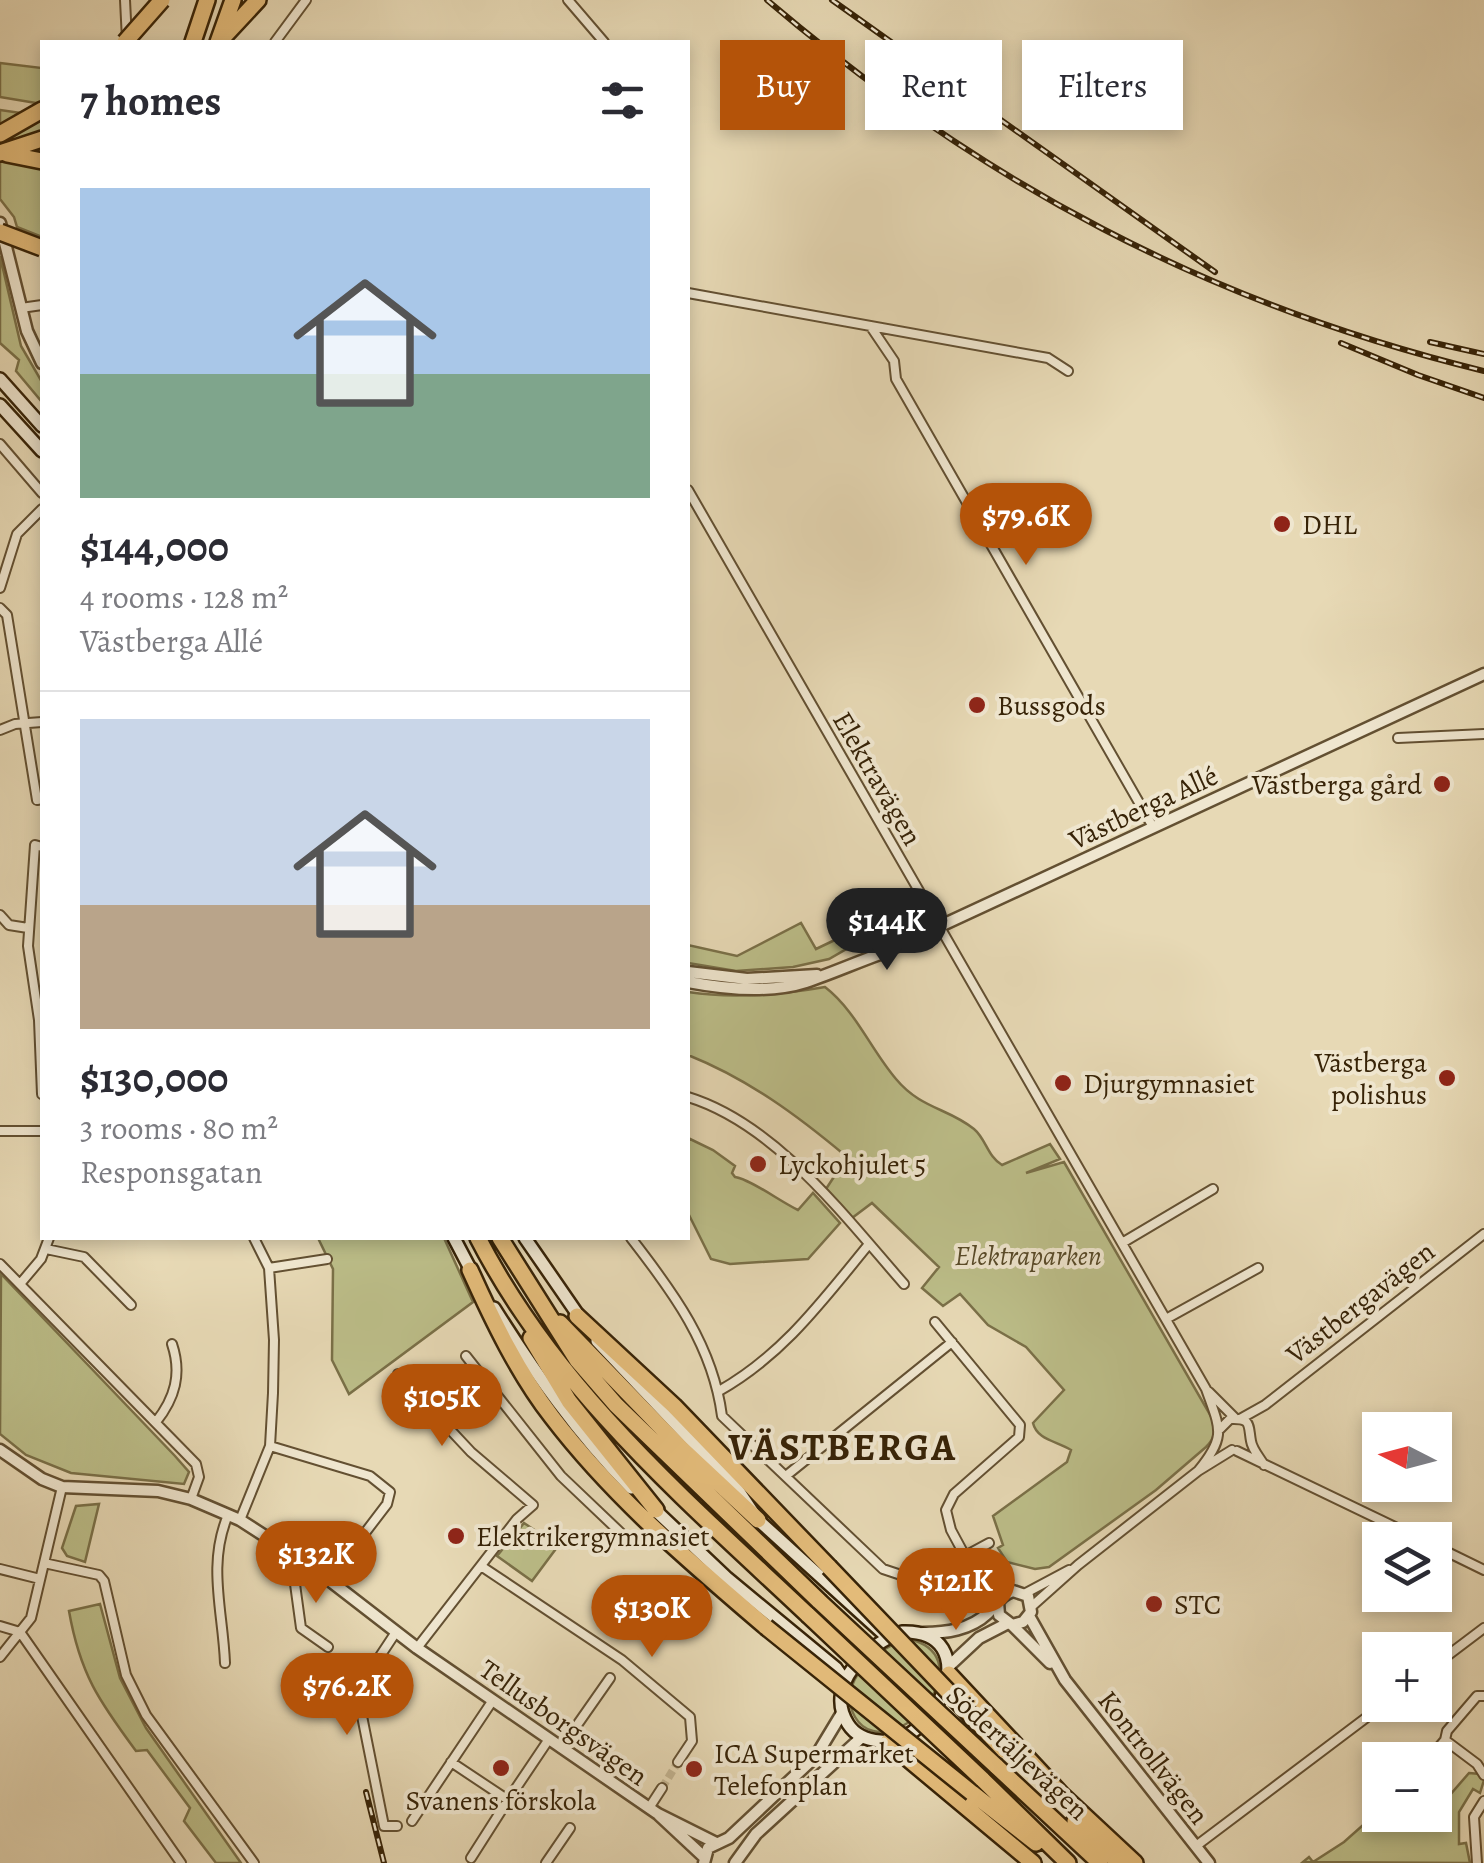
<!DOCTYPE html>
<meta charset="utf-8">
<style>
body{margin:0;font-family:Alegreya,serif;background:#f2f2f3;color:#2b2b33;height:100vh;display:flex;flex-direction:column;font-size:38px;white-space:nowrap}
*{box-sizing:border-box;margin:0}
p{font-size:32px;color:#7c7c81}
.icon{flex:none;width:55px;height:55px;fill:none;stroke:currentColor;stroke-width:2;stroke-linecap:round;stroke-linejoin:round}
.map{position:relative;flex:1;overflow:hidden}
.drawer{position:absolute;left:40px;top:40px;width:650px;height:1200px;display:flex;flex-direction:column;background:#fff;border-radius:0px;box-shadow:0 5px 15px #0003}
.drawer>*{flex:none}
.guide{position:absolute;left:720px;top:40px;width:612px;height:90px;display:flex;gap:20px}
.needle{width:65px;rotate:276deg}
.controls{position:absolute;left:1362px;top:1412px;display:grid;gap:20px}
.controls a{display:grid;place-items:center;width:90px;height:90px;border-radius:0px;background:#fff;box-shadow:0 5px 15px #0003;font-size:50px}
.price{position:absolute;translate:-50% -85px;padding:0 22px;border-radius:35px;background:#b45309;color:#fff;font-size:32px;line-height:65px;filter:drop-shadow(0 2px 5px #0008)}
.price::after{content:'';position:absolute;left:50%;top:60px;width:30px;height:22px;margin-left:-15px;background:inherit;clip-path:polygon(0 0,100% 0,50% 100%)}
.price.selected{background:#222;color:#fff}
ul{padding:0;list-style:none}
li{display:grid;align-content:center;gap:20px;height:530px;padding:0 40px}
li+li{border-top:2px solid #e1e1e2}
li span{display:grid;place-items:center;height:310px;border-radius:0px;color:#555}
li>.icon{margin-inline-start:auto}
span .icon{width:180px;height:180px;fill:#fffc;stroke-width:1}
li b{font-size:42px}
h2{display:flex;justify-content:space-between;align-items:center;height:120px;padding:0 40px;font-size:42px}
.chip{padding:0 35px;border-radius:0px;background:#fff;box-shadow:0 5px 15px #0003;font-size:35px;line-height:90px}
.chip.selected{background:#b45309;color:#fff}
.map>svg:first-child{display:block}
.green{fill:#bcbe89;stroke:#7a7048;stroke-width:2.5}
.lines{fill:none;stroke-linecap:round;stroke-linejoin:round}
.minor-tunnel{stroke:#c4b592;stroke-width:8;stroke-dasharray:8 4;stroke-linecap:butt}
.minor-casing{stroke:#635032;stroke-width:12}
.tertiary-casing{stroke:#635032;stroke-width:15}
.secondary-casing{stroke:#372307;stroke-width:16}
.motorway-casing{stroke:#372307;stroke-width:20}
.minor{stroke:#efe6cf;stroke-width:8}
.tertiary{stroke:#efe6cf;stroke-width:10}
.secondary{stroke:#efe6cf;stroke-width:11}
.motorway{stroke:#e4bc7a;stroke-width:15}
.rail-casing{stroke:#372307;stroke-width:6}
.rail{stroke:#efe6cf;stroke-width:2.5;stroke-dasharray:8;stroke-linecap:butt}
.motorway-bridge-casing{stroke:#372307;stroke-width:20;stroke-linecap:butt}
.motorway-bridge{stroke:#e4bc7a;stroke-width:15}
.poi-dot{fill:#8f2418;stroke:#efe6cf;stroke-width:4}
.labels{text-anchor:middle;stroke-width:8;stroke-linejoin:round;paint-order:stroke}
.poi-label{font-size:28px;fill:#372307;stroke:#efe6cf;text-anchor:start}
.street-label{font-size:28px;fill:#372307;stroke:#efe6cf}
.park-label{font-size:28px;font-style:italic;fill:#584a28;stroke:#efe6cf}
.district-label{font-size:38px;font-weight:bold;letter-spacing:2.5px;fill:#372307;stroke:#efe6cf}
</style>
<div class="map">
<svg width="1484" height="1863" viewBox="0 0 1484 1863">
<rect width="100%" height="100%" fill="#e7d9b5"/>
<filter id="stains"><feTurbulence type="fractalNoise" baseFrequency=".002" numOctaves="4"/><feColorMatrix values="0 0 0 0 .2 0 0 0 0 .09 0 0 0 0 .02 0 0 0 .5 -.17"/></filter>
<radialGradient id="worn" r=".72"><stop offset=".6" stop-color="#630" stop-opacity="0"/><stop offset="1" stop-color="#630" stop-opacity=".3"/></radialGradient>
<path class="green" d="M0 63 42 68V104L0 97Z
M0 110 42 116V237L17 227 14 217 0 199Z
M0 256 21 346 42 382V402L16 371 19 360 0 343Z
M908 905 915 914 912 922 857 943 829 959 793 967 736 971 688 963V945L737 956 801 923 816 949Z
M825 987C856 1011 871 1050 896 1079 921 1109 948 1108 974 1129 986 1139 988 1157 1002 1165L1050 1144 1060 1159 1026 1173 1064 1162 1212 1418C1216 1430 1215 1438 1206 1447L1156 1490 1049 1567 1035 1569 1007 1562 998 1548 1003 1545 993 1516 1067 1462 1071 1450C1057 1441 1037 1440 1033 1423L1064 1390 1026 1347 988 1325 960 1294 943 1306 922 1288 939 1267 872 1203 852 1218 826 1189 847 1157C797 1115 748 1079 688 1055V992C734 999 779 995 825 987Z
M688 1138 713 1150 735 1166 732 1173 735 1177C750 1179 781 1202 798 1210L813 1193 840 1223 808 1259 730 1264 711 1259 688 1213Z
M318 1238H444L473 1302 349 1394 332 1360 333 1269Z
M1 1274 175 1456 189 1472 184 1484 71 1473 26 1455 0 1434Z
M99 1504 85 1562 67 1556 62 1548 76 1506Z
M524 1523 558 1546 532 1581 497 1556Z
M100 1604 120 1678 146 1728 241 1863H216L184 1821 190 1808 147 1750 136 1751C99 1701 80 1674 69 1611Z
M909 1639C977 1655 917 1742 873 1731 865 1729 859 1724 855 1717 835 1682 878 1646 909 1639Z
M1469 1773 1480 1774 1484 1780 1480 1793 1473 1789 1459 1812V1844L1466 1843 1470 1863 1303 1862 1309 1857 1313 1862 1344 1842 1380 1810V1815H1398L1423 1826Z"/>
<g class="lines">
<path class="minor-tunnel" d="M662 1788 678 1762"/>
<defs>
<path id="minor" d="M125 0 127 40
M568 0 604 42
M275 42 306 0
M688 293 1048 358 1068 371
M21 308 42 305
M871 327 894 361 896 379 1153 827
M0 444 42 493
M688 490 1206 1389C1220 1429 1227 1436 1198 1471
M0 588 17 534 42 509
M0 608 7 615 37 800 42 799
M0 730 15 724 42 722
M1398 738 1484 734
M42 847 35 845 28 946 39 1020 42 1094
M0 915 9 925 28 928
M688 1097C776 1124 845 1217 904 1284
M0 1131H42
M631 1238C673 1292 713 1346 722 1416L883 1569 907 1577 965 1556 982 1573
M1122 1243 1213 1189
M46 1249 84 1257 131 1305
M0 1264 196 1464 199 1477 191 1499
M269 1268 327 1259
M20 1284 41 1259 49 1238
M1166 1319 1258 1268
M935 1322 1020 1425 1019 1437 954 1494 946 1510 951 1530 965 1556 989 1543
M466 1356 561 1476 623 1535
M398 1374 471 1452 533 1505 517 1519 417 1648
M719 1391C783 1355 823 1300 869 1244
M1209 1392 1235 1418
M1240 1419 1265 1405 1484 1234
M156 1422C175 1398 182 1374 172 1344
M1220 1429 1230 1419C1252 1418 1248 1425 1251 1441 1252 1449 1260 1458 1264 1465
M270 1446 370 1476 390 1492 387 1504 329 1580
M1237 1451 1422 1540
M787 1475 952 1342
M240 1520 270 1446 273 1393 274 1340 269 1268 254 1238
M1435 1546 1484 1570
M44 1563 99 1575 104 1581 126 1675 146 1715 254 1863
M307 1563 295 1584 301 1628 328 1647
M481 1566 622 1660 690 1717 692 1741 678 1762
M0 1569 40 1579
M1024 1594 1069 1570
M999 1600 982 1573 1013 1591
M1031 1607 1078 1565 1198 1471 1232 1450
M0 1626 20 1632
M20 1632 181 1863
M396 1632 357 1691 384 1826H397
M0 1657 31 1618 62 1487
M225 1663C223 1611 207 1565 228 1515
M1435 1665 1484 1628
M1484 1696H1477L1447 1731 1445 1740 1477 1764 1484 1775
M561 1748 610 1678
M1428 1760 1445 1740
M451 1762 508 1800 549 1739
M649 1808 662 1788
M412 1821 493 1700
M1196 1846 1383 1705
M471 1858 508 1800
M546 1863 570 1828
M1477 1863 1474 1817 1484 1801"/>
<path id="tertiary" d="M0 223 27 331 42 363
M688 972 747 979 817 975
M688 982C725 989 769 994 806 982 830 974 855 963 880 954L1484 674
M0 1450 42 1479 62 1487 158 1491 191 1499 240 1520 307 1563 417 1648 658 1814 716 1843
M1029 1616 1065 1680 1209 1863
M1012 1625 1050 1663
M923 1633C946 1633 970 1630 988 1613 997 1605 1000 1595 1013 1591L1028 1596 1031 1612 1023 1622 1012 1625 999 1615 998 1602
M949 1666 979 1638 1008 1623
M659 1815 704 1857
M704 1863 708 1848 729 1838 816 1756 842 1713
M735 1863 756 1834 862 1737"/>
<path id="secondary" d="M0 379 42 426
M0 405 42 451
M454 1238 474 1276
M525 1238 583 1322
M494 1308C535 1373 577 1433 631 1488
M597 1341 738 1490 758 1520 887 1637
M652 1507 727 1578 836 1668 845 1681
M902 1632C987 1629 938 1747 880 1741 867 1740 855 1735 848 1724 823 1685 869 1643 902 1632Z"/>
<path id="motorway" d="M193 42 207 0
M218 42 233 0
M219 42 258 0
M0 134 42 110
M0 153 42 139
M7 154 42 161
M478 1238C556 1390 686 1500 808 1615
M500 1238 577 1360 616 1405 819 1601
M470 1270C493 1321 518 1373 552 1417 613 1497 690 1562 766 1627
M577 1316 674 1406 829 1567
M560 1323 681 1448 758 1520
M531 1338 569 1401 656 1510
M949 1674 1062 1795 1135 1863
M888 1742 1033 1863
M996 1766 1100 1863
M982 1779 1068 1863
M972 1793 1036 1843
M1075 1821 1119 1863"/>
</defs>
<use href="#minor" class="minor-casing"/>
<use href="#tertiary" class="tertiary-casing"/>
<use href="#secondary" class="secondary-casing"/>
<use href="#motorway" class="motorway-casing"/>
<use href="#minor" class="minor"/>
<use href="#tertiary" class="tertiary"/>
<use href="#secondary" class="secondary"/>
<use href="#motorway" class="motorway"/>
<defs>
<path id="rail" d="M767 0C982 183 1209 304 1484 371
M832 0 1215 272
M1430 342 1484 354
M1341 343 1418 375 1484 398
M366 1792 384 1863"/>
</defs>
<use href="#rail" class="rail-casing"/>
<use href="#rail" class="rail"/>
<defs>
<path id="motorway-bridge" d="M125 42 162 0
M0 232 42 248
M829 1567 1004 1750
M819 1601 996 1766
M808 1615 982 1779
M766 1627 972 1793"/>
</defs>
<use href="#motorway-bridge" class="motorway-bridge-casing"/>
<use href="#motorway-bridge" class="motorway-bridge"/>
</g>
<g class="poi-dot">
<circle cx="1282" cy="524" r="10"/>
<circle cx="977" cy="705" r="10"/>
<circle cx="1442" cy="784" r="10"/>
<circle cx="1447" cy="1078" r="10"/>
<circle cx="1063" cy="1083" r="10"/>
<circle cx="758" cy="1164" r="10"/>
<circle cx="456" cy="1536" r="10"/>
<circle cx="1154" cy="1604" r="10"/>
<circle cx="501" cy="1768" r="10"/>
<circle cx="694" cy="1769" r="10"/>
</g>
<g class="labels">
<g class="poi-label">
<text x="1302" y="534">DHL</text>
<text x="997" y="715">Bussgods</text>
<text x="1422" y="794" text-anchor="end">Västberga gård</text>
<text x="1427" y="1072" text-anchor="end">Västberga<tspan x="1427" dy="32">polishus</tspan></text>
<text x="1083" y="1093">Djurgymnasiet</text>
<text x="778" y="1174">Lyckohjulet 5</text>
<text x="476" y="1546">Elektrikergymnasiet</text>
<text x="1174" y="1614">STC</text>
<text x="714" y="1763">ICA Supermarket<tspan x="714" dy="32">Telefonplan</tspan></text>
<text x="501" y="1810" text-anchor="middle">Svanens förskola</text>
</g>
<g class="street-label">
<text transform="translate(878 778) rotate(60)" y="10">Elektravägen</text>
<text transform="translate(1143 807) rotate(-25)" y="10">Västberga Allé</text>
<text transform="translate(1360 1302) rotate(-38)" y="10">Västbergavägen</text>
<text transform="translate(564 1722) rotate(35)" y="10">Tellusborgsvägen</text>
<text transform="translate(1018 1752) rotate(43)" y="10">Södertäljevägen</text>
<text transform="translate(1154 1757) rotate(52)" y="10">Kontrollvägen</text>
</g>
<g class="park-label">
<text x="1028" y="1265">Elektraparken</text>
</g>
<g class="district-label">
<text x="843" y="1460">VÄSTBERGA</text>
</g>
</g>
<rect width="100%" height="100%" filter="url(#stains)"/>
<rect width="100%" height="100%" fill="url(#worn)"/>
</svg>
<div class="controls">
<a><svg class="needle" viewBox="-14 -14 28 28"><path d="M0-13l5 13h-10z" fill="#e53935"/><path d="M0 13l5-13h-10z" fill="#7c7c81"/></svg></a>
<a><svg class="icon" aria-label="layers" viewBox="0 0 24 24"><path d="M12 4l9 5-9 5-9-5zM3 14l9 5 9-5"/></svg></a>
<a>+</a>
<a>−</a>
</div>
<b class="price" style="left:1026px;top:568px">$79.6K</b>
<b class="price selected" style="left:887px;top:973px">$144K</b>
<b class="price" style="left:442px;top:1449px">$105K</b>
<b class="price" style="left:316px;top:1606px">$132K</b>
<b class="price" style="left:956px;top:1633px">$121K</b>
<b class="price" style="left:652px;top:1660px">$130K</b>
<b class="price" style="left:347px;top:1738px">$76.2K</b>
<div class="guide">
<a class="chip selected">Buy</a>
<a class="chip">Rent</a>
<a class="chip">Filters</a>
</div>
<section class="drawer">
<h2>7 homes<svg class="icon" aria-label="filters" viewBox="0 0 24 24"><path d="M4 7h16M4 17h16"/><circle cx="9" cy="7" r="2"/><circle cx="15" cy="17" r="2"/></svg></h2>
<ul>
<li><span style="background:linear-gradient(#a9c7e8 60%,#7fa58c 0)"><svg class="icon" aria-label="home" viewBox="0 0 24 24"><path d="M3 11l9-7 9 7M6 9v11h12V9"/></svg></span><div><b>$144,000</b><p>4 rooms · 128 m²</p><p>Västberga Allé</p></div></li>
<li><span style="background:linear-gradient(#c9d6e8 60%,#b9a48a 0)"><svg class="icon" aria-label="home" viewBox="0 0 24 24"><path d="M3 11l9-7 9 7M6 9v11h12V9"/></svg></span><div><b>$130,000</b><p>3 rooms · 80 m²</p><p>Responsgatan</p></div></li>
</ul>
</section>
</div>
